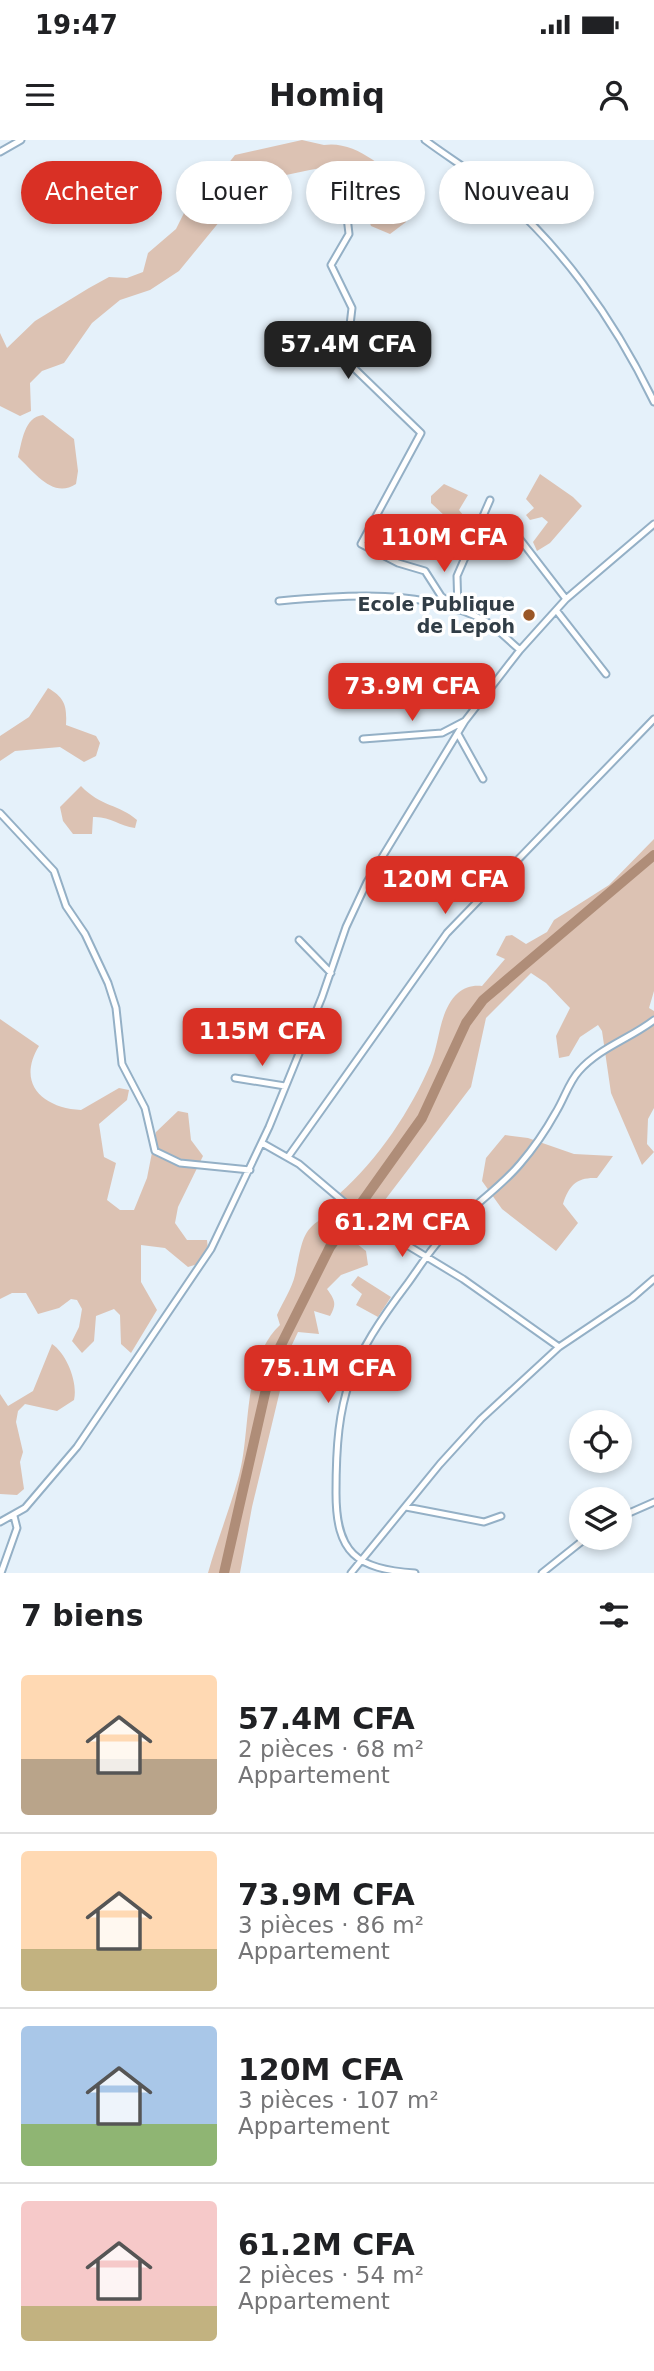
<!DOCTYPE html>
<html lang="fr">
<meta charset="utf-8">
<style>
body{margin:0;font-family:"DejaVu Sans",sans-serif;background:#f2f2f2;color:#202124;height:100vh;display:flex;flex-direction:column;font-size:26px;white-space:nowrap}
*{box-sizing:border-box;margin:0}
p{font-size:23px;color:#757577}
.icon{flex:none;width:38px;height:38px;fill:none;stroke:currentColor;stroke-width:2;stroke-linecap:round;stroke-linejoin:round}
.map{position:relative;height:1433px;overflow:hidden}
.panel{display:flex;flex-direction:column;background:#fff;flex:1}
.panel>*{flex:none}
.guide{position:absolute;left:21px;top:21px;width:612px;height:63px;display:flex;gap:14px}
.controls{position:absolute;left:569px;top:1270px;display:grid;gap:14px}
.controls a{display:grid;place-items:center;width:63px;height:63px;border-radius:50%;background:#fff;box-shadow:0 4px 10px #0003;font-size:35px}
.price{position:absolute;translate:-50% -60px;padding:0 16px;border-radius:14px;background:#d93025;color:#fff;font-size:23px;line-height:46px;filter:drop-shadow(0 2px 4px #0008)}
.price::after{content:'';position:absolute;left:50%;top:42px;width:21px;height:16px;margin-left:-10px;background:inherit;clip-path:polygon(0 0,100% 0,50% 100%)}
.price.on{background:#222;color:#fff}
ul{padding:0;list-style:none}
li{display:flex;align-items:center;gap:21px;height:175px;padding:0 21px}
li+li{border-top:2px solid #e0e0e0}
li span{display:grid;place-items:center;flex:none;width:196px;height:140px;border-radius:7px;color:#555}
li>.icon{margin-inline-start:auto}
span .icon{width:84px;height:84px;fill:#fffc;stroke-width:1}
li b{font-size:30px}
h2{display:flex;justify-content:space-between;align-items:center;height:84px;padding:0 21px;font-size:30px}
.chip{padding:0 24px;border-radius:32px;background:#fff;box-shadow:0 4px 10px #0003;font-size:24px;line-height:63px}
.chip.on{background:#d93025;color:#fff}
.status{display:flex;justify-content:space-between;align-items:center;height:49px;padding:0 35px;background:#fff;direction:ltr}
.status svg{height:19px;fill:currentColor}
header{display:flex;justify-content:space-between;align-items:center;height:91px;padding:0 21px;background:#fff;font-size:32px;font-weight:600}
.map>svg:first-child{display:block}
.green{fill:#dcc2b3}
.lines{fill:none;stroke-linecap:round;stroke-linejoin:round}
.river{stroke:#af8d78;stroke-width:10}
.minor-casing{stroke:#94b0c6;stroke-width:9}
.minor{stroke:#fff;stroke-width:5}
.poi-dot{fill:#9a5727;stroke:#fff;stroke-width:2.5}
.labels{text-anchor:middle;stroke-width:7;stroke-linejoin:round;paint-order:stroke}
.poi-label{font-size:19px;font-weight:bold;fill:#313d46;stroke:#fff;text-anchor:end}
</style>
<div class="status"><b>19:47</b><svg viewBox="0 0 49 12"><path d="M0 12V9h3v3zM5 12V6h3v6zM10 12V3h3v9zM15 12V0h3v12zM26 1h20v11H26zM47 4h2v5h-2z"/></svg></div>
<header><svg class="icon" aria-label="menu" viewBox="0 0 24 24"><path d="M4 6h16M4 12h16M4 18h16"/></svg>Homiq<svg class="icon" aria-label="person" viewBox="0 0 24 24"><circle cx="12" cy="8" r="4"/><path d="M4 21q1-7 8-7t8 7"/></svg></header>
<div class="map">
<svg width="654" height="1433" viewBox="0 0 654 1433">
<rect width="100%" height="100%" fill="#e5f1fa"/>
<path class="green" d="M302 0 324 5C355 0 387 29 406 49V82L390 94 371 86 365 69 368 54 353 37 355 29C323 21 293 38 261 38L229 70 179 131 150 150 120 160 92 183 64 223 42 231 30 243 31 271 20 276 0 266V193L7 208 35 181 89 148 109 137 127 138 143 132 148 113 176 89 189 63 203 64 218 47 220 34 235 15Z
M43 275 74 299 78 331 76 344C53 359 35 333 18 317 22 302 24 277 43 275Z
M540 334 573 357 582 366 550 403 537 411 533 402 548 382 542 377 530 380 526 375 534 368 526 359Z
M444 344 468 355 459 370 468 381 465 388 460 390 431 363V356Z
M48 548C65 558 67 566 66 585L96 596 100 603 96 616 84 622 60 607 15 611 0 621V596L29 577Z
M81 646C101 667 119 664 137 680L135 688C119 686 110 676 93 677L92 694H73L63 681 60 667Z
M654 699V851L649 868 654 871V968L648 979 647 1004 654 1012 642 1025 611 953 602 891 598 885 580 897 569 916 559 918 556 896 570 868 546 843 531 833 486 878 471 947 372 1077 364 1075 339 1054C378 1020 411 970 431 923 440 901 439 870 458 853 465 847 473 845 482 846L505 819 496 815 506 796 512 795 526 804 547 792 554 780 609 745Z
M0 879 39 906C16 944 43 968 81 970L119 948 129 950 127 960 99 984 104 1017 116 1023 107 1060 120 1070H134L147 1038 156 992 178 971 188 973 191 1000 203 1016 178 1067 175 1083 187 1100H207L208 1110 201 1123 188 1127 165 1108 141 1105V1142L157 1170 131 1213 121 1204 120 1175 114 1169 96 1176 94 1201 82 1213 72 1201 79 1187 82 1169 77 1160 71 1159 59 1168 38 1174 26 1153H12L0 1159Z
M505 995 528 998 574 1014 613 1016 597 1038C577 1037 569 1045 563 1064L578 1083 556 1111 502 1069 482 1041 486 1018Z
M342 1070 360 1081 356 1103 366 1111 368 1125 341 1135 327 1149C335 1160 337 1164 330 1176L314 1171 319 1194 298 1192 290 1209 252 1367 240 1433H208C217 1401 229 1371 238 1339 252 1292 241 1222 280 1185L277 1175C283 1162 292 1148 295 1135 304 1095 301 1085 342 1070Z
M358 1136 391 1157 378 1177 356 1165 362 1154 351 1145Z
M52 1204C67 1214 78 1243 74 1260L57 1271 25 1264 18 1271 16 1282 23 1312 20 1322 24 1349 17 1355 0 1354V1254L8 1266 33 1251Z"/>
<g class="lines">
<path class="river" d="M224 1433 266 1249 279 1209 330 1107 422 978 466 883 483 860 654 715"/>
<defs>
<path id="minor" d="M425 0C445 15 466 28 486 43 558 99 615 181 654 262
M0 12 21 0
M355 55 347 77 349 94 331 125 352 168 350 185 328 203 421 293 361 404 398 423 425 431 441 456 458 470 457 436 490 360
M509 385 566 459
M279 461C344 455 427 448 487 482 499 490 509 501 520 510
M556 470 606 534
M458 594 483 639
M363 599 442 593 465 581
M0 673 54 731 66 766 85 794 108 843 116 868 122 924 145 968 155 1011 180 1023 250 1030
M299 800 331 833
M235 938 285 946
M262 1003 299 1024 364 1079 463 1139 559 1207
M288 1017 447 793 654 579
M406 1367 484 1382 501 1376
M620 1377 654 1362
M0 1382 25 1368 77 1307 211 1109 269 987 322 857 346 787 367 742 465 581 520 510 566 459 654 384
M1 1433 17 1388 14 1376
M351 1433 440 1324 481 1279 559 1207 632 1158 654 1139
M415 1433C356 1429 336 1413 336 1353 336 1255 349 1221 408 1143 421 1125 433 1105 450 1089 472 1066 499 1049 520 1024 533 1009 546 990 556 972 564 959 569 942 579 931 599 908 631 898 654 880
M542 1433 586 1398"/>
</defs>
<use href="#minor" class="minor-casing"/>
<use href="#minor" class="minor"/>
</g>
<circle class="poi-dot" cx="529" cy="475" r="7"/>
<g class="labels">
<g class="poi-label">
<text x="515" y="471">Ecole Publique<tspan x="515" dy="22">de Lepoh</tspan></text>
</g>
</g>
</svg>
<div class="controls">
<a><svg class="icon" aria-label="locate" viewBox="0 0 24 24"><circle cx="12" cy="12" r="6"/><path d="M12 2v4M12 18v4M2 12h4M18 12h4"/></svg></a>
<a><svg class="icon" aria-label="layers" viewBox="0 0 24 24"><path d="M12 4l9 5-9 5-9-5zM3 14l9 5 9-5"/></svg></a>
</div>
<b class="price on" style="left:348px;top:241px">57.4M CFA</b>
<b class="price" style="left:444px;top:434px">110M CFA</b>
<b class="price" style="left:412px;top:583px">73.9M CFA</b>
<b class="price" style="left:445px;top:776px">120M CFA</b>
<b class="price" style="left:262px;top:928px">115M CFA</b>
<b class="price" style="left:402px;top:1119px">61.2M CFA</b>
<b class="price" style="left:328px;top:1265px">75.1M CFA</b>
<div class="guide">
<a class="chip on">Acheter</a>
<a class="chip">Louer</a>
<a class="chip">Filtres</a>
<a class="chip">Nouveau</a>
</div>
</div>
<section class="panel">
<h2>7 biens<svg class="icon" aria-label="filters" viewBox="0 0 24 24"><path d="M4 7h16M4 17h16"/><circle cx="9" cy="7" r="2"/><circle cx="15" cy="17" r="2"/></svg></h2>
<ul>
<li><span style="background:linear-gradient(#ffd9b3 60%,#b9a48a 0)"><svg class="icon" aria-label="home" viewBox="0 0 24 24"><path d="M3 11l9-7 9 7M6 9v11h12V9"/></svg></span><div><b>57.4M CFA</b><p>2 pièces · 68 m²</p><p>Appartement</p></div></li>
<li><span style="background:linear-gradient(#ffd9b3 70%,#c2b280 0)"><svg class="icon" aria-label="home" viewBox="0 0 24 24"><path d="M3 11l9-7 9 7M6 9v11h12V9"/></svg></span><div><b>73.9M CFA</b><p>3 pièces · 86 m²</p><p>Appartement</p></div></li>
<li><span style="background:linear-gradient(#a9c7e8 70%,#8fb573 0)"><svg class="icon" aria-label="home" viewBox="0 0 24 24"><path d="M3 11l9-7 9 7M6 9v11h12V9"/></svg></span><div><b>120M CFA</b><p>3 pièces · 107 m²</p><p>Appartement</p></div></li>
<li><span style="background:linear-gradient(#f6c9c9 75%,#c2b280 0)"><svg class="icon" aria-label="home" viewBox="0 0 24 24"><path d="M3 11l9-7 9 7M6 9v11h12V9"/></svg></span><div><b>61.2M CFA</b><p>2 pièces · 54 m²</p><p>Appartement</p></div></li>
</ul>
</section>
